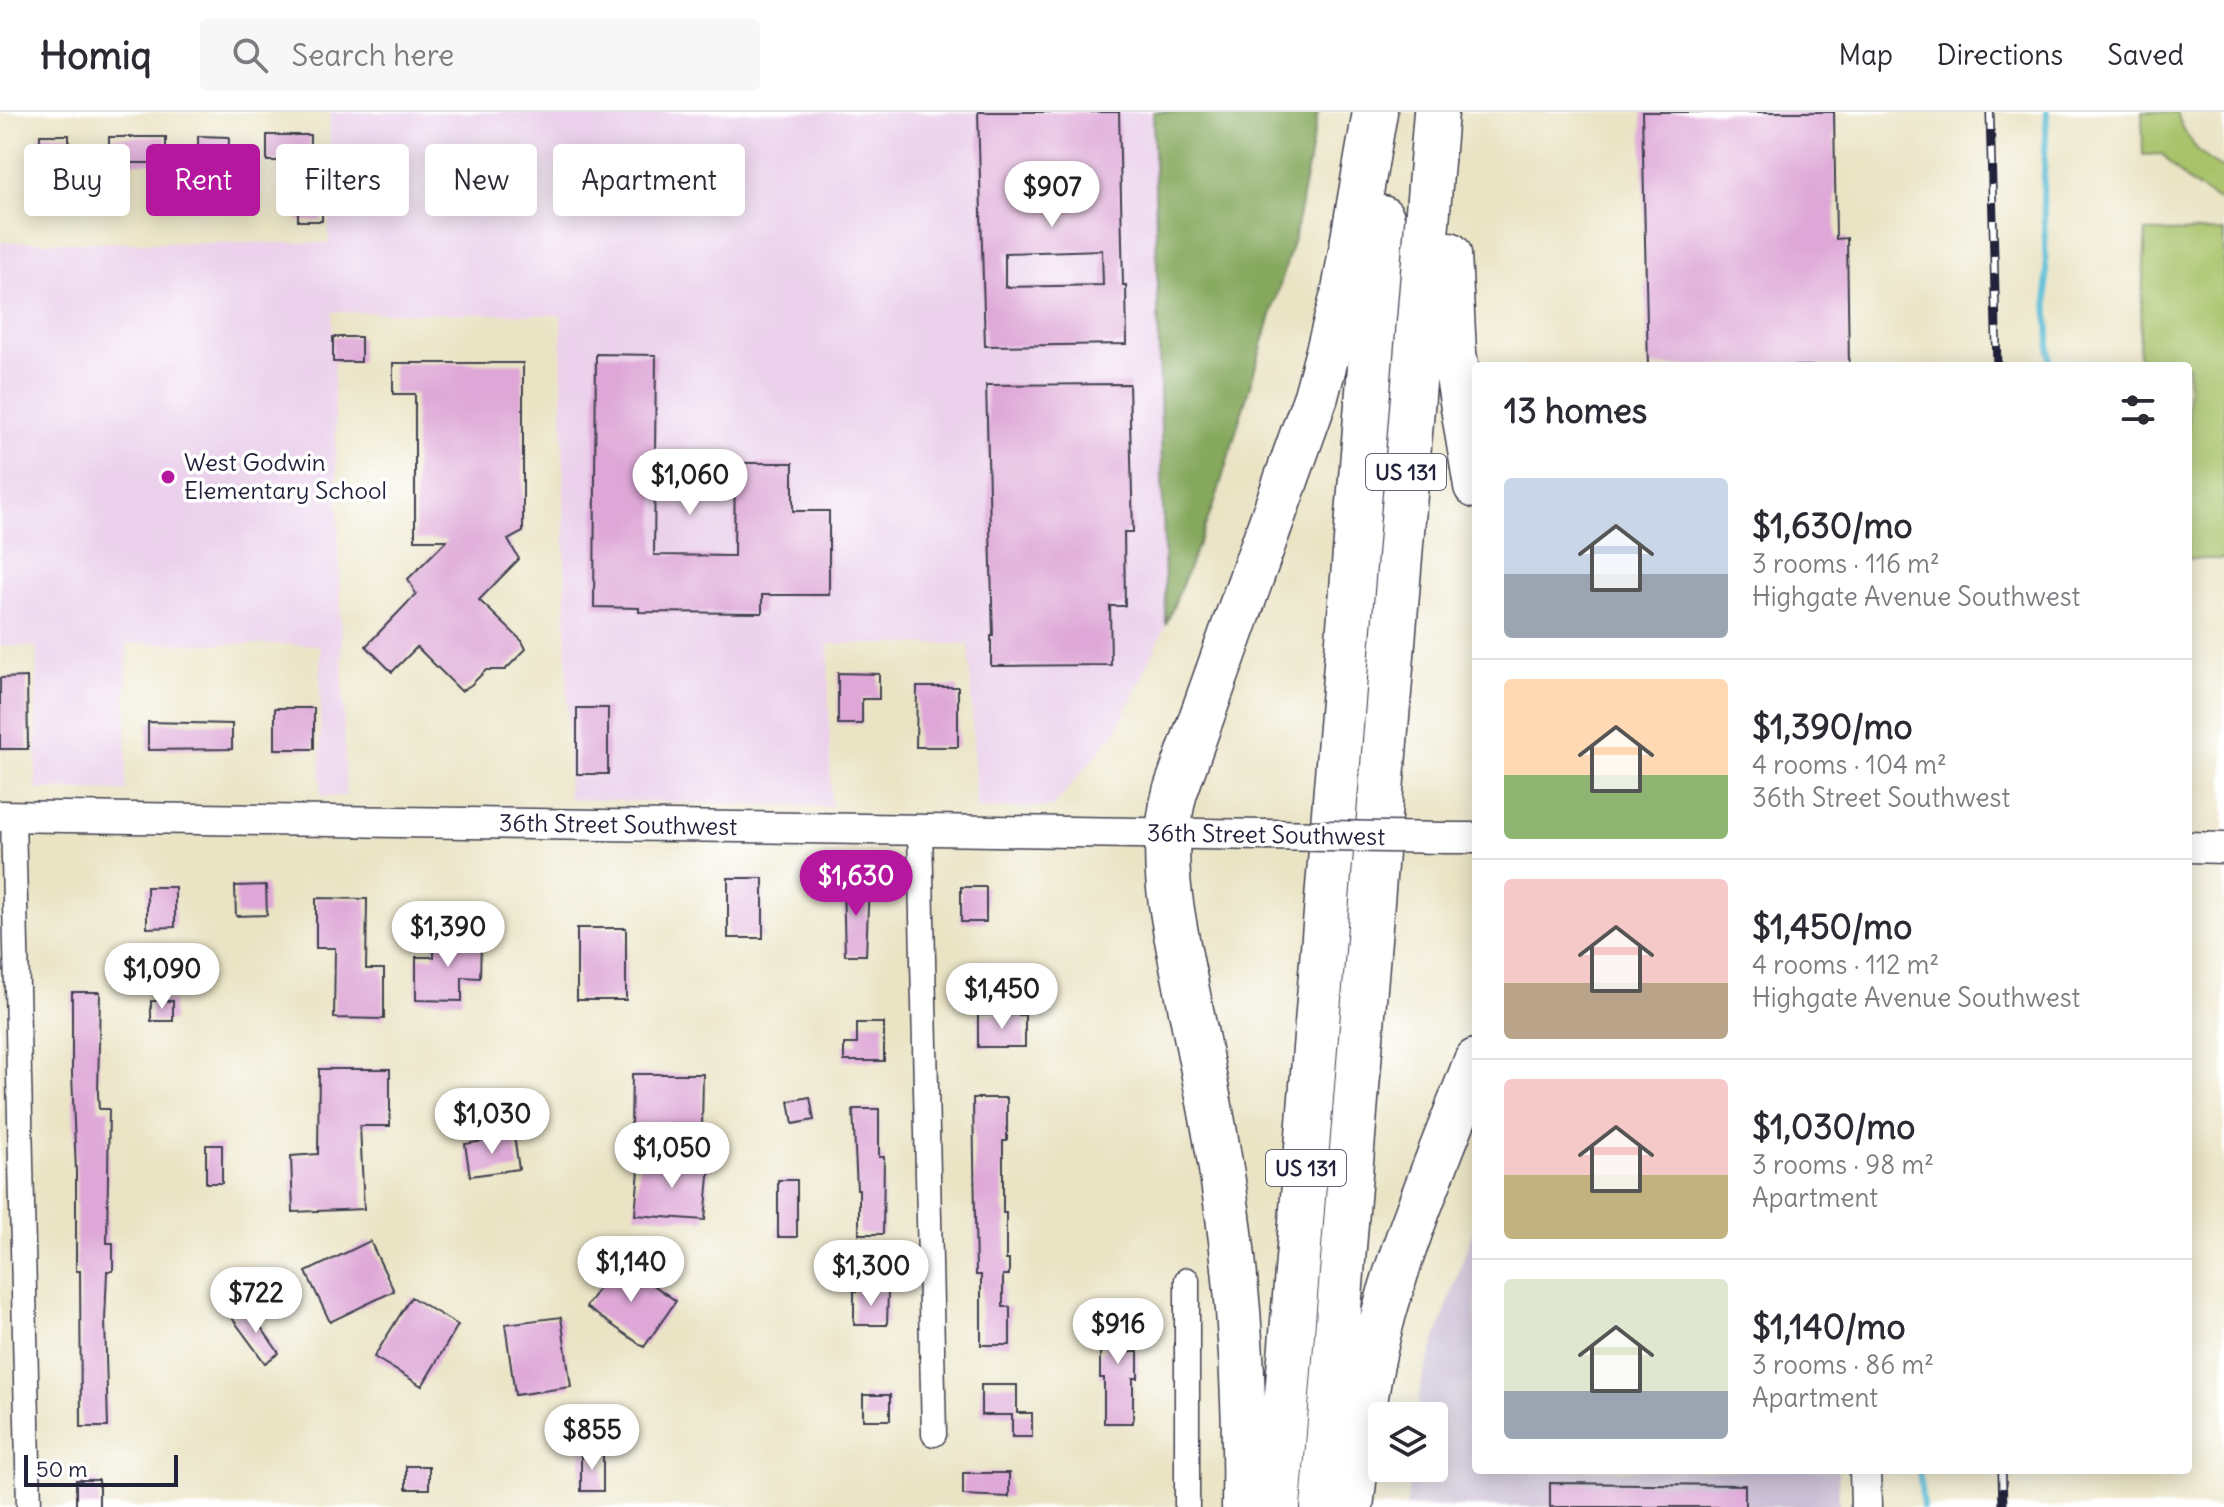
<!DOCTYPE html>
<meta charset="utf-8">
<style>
body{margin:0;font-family:Delius,sans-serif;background:#f7f7f7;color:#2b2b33;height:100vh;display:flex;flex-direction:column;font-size:30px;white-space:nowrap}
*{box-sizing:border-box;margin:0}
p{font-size:26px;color:#7c7c81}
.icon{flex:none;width:44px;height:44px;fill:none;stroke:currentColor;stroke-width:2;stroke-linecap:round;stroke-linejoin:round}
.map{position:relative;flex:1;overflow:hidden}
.details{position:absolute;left:1472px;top:250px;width:720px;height:1112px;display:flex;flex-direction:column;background:#fff;border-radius:8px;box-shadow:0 4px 20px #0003}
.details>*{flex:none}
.banner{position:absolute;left:24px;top:32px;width:760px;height:72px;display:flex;gap:16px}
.buttons{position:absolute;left:1368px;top:1290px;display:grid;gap:16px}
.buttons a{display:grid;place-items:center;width:80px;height:80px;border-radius:8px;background:#fff;box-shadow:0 4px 20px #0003;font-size:40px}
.scale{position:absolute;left:24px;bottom:20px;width:154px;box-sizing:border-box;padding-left:8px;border:4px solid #22223b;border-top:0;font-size:22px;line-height:28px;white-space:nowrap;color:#22223b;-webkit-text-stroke:6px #fff;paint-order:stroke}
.price{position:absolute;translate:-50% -68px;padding:0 18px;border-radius:28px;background:#fff;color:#222;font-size:26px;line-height:52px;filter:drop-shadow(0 2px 4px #0008)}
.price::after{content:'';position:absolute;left:50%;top:48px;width:24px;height:18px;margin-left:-12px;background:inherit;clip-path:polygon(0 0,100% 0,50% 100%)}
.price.active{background:#b5179e;color:#fff}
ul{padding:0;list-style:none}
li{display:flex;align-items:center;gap:24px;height:200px;padding:0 32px}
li+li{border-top:2px solid #e1e1e2}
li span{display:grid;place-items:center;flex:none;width:224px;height:160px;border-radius:8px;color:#555}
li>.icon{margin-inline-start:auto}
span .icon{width:96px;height:96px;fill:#fffc;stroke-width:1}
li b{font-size:34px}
h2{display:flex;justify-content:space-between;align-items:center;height:96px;padding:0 32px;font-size:34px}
.tag{padding:0 28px;border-radius:8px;background:#fff;box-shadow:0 4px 20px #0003;font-size:28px;line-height:72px}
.tag.active{background:#b5179e;color:#fff}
header{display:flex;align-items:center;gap:48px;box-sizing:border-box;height:112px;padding:0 40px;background:#fff;border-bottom:2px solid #e1e1e2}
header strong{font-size:38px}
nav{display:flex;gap:44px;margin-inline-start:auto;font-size:28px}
.search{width:560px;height:72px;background:#f7f7f7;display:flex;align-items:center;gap:20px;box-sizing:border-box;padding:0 28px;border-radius:8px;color:#7c7c81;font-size:30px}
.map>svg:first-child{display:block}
.built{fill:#ebd1eb}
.industrial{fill:#cbbfd5}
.green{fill:#a7c269;stroke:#647252;stroke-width:2}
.forest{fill:#85a85d;stroke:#54654c;stroke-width:2}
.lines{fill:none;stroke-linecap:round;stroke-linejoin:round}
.stream{stroke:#55bad4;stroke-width:6}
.building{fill:#dea7d7;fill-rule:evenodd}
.minor-casing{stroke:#403f50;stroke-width:27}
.tertiary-casing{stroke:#403f50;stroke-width:33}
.motorway-casing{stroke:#403f50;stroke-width:47}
.minor{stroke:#fff;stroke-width:24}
.tertiary{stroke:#fff;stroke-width:30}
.motorway{stroke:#fff;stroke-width:44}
.rail-casing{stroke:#22223b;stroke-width:9}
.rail{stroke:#fff;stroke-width:6;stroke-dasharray:18;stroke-linecap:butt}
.tertiary-bridge-casing{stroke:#403f50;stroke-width:33;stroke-linecap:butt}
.tertiary-bridge{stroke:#fff;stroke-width:30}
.poi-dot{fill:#b5179e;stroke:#fff;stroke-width:3}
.labels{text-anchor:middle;stroke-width:7;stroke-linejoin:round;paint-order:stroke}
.shield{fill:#fff;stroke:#646476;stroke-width:2}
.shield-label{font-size:22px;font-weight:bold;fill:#22223b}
.poi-label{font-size:24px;fill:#22223b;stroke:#fff;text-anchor:start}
.street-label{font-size:24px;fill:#22223b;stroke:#fff}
</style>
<header>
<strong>Homiq</strong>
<div class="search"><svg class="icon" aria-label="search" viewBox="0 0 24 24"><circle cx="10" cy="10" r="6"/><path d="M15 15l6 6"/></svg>Search here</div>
<nav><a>Map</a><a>Directions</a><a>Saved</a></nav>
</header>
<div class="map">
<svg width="2224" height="1395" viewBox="0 0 2224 1395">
<rect width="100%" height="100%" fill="#fff"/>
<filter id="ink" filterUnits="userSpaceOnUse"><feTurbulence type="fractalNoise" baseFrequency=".0125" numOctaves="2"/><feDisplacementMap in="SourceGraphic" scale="16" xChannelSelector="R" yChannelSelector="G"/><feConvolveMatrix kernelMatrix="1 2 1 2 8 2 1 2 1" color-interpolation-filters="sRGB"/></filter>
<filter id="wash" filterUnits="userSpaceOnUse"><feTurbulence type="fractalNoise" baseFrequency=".006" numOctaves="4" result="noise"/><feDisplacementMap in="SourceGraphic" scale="32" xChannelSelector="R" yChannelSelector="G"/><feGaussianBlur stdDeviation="1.8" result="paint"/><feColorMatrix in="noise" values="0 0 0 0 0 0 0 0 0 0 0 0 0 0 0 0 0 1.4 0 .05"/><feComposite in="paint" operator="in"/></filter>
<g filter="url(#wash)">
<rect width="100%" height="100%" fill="#eae4c5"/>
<path class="built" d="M330 0H1153L1166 513 1117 618 1053 695 976 697 969 532H828L831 695 569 687 561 203 332 200 346 684H321L320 533 127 531 126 679 36 677 37 535 0 534V130L329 131Z"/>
<path class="industrial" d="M1476 1110V1358H1838L1839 1395H1406L1411 1356H1434V1304H1417L1420 1274Z"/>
<path class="green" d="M2142 0H2176C2186 25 2199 46 2224 57V90C2197 79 2181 65 2163 42L2143 43Z
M2224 119V447H2188V254H2138L2146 120Z"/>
<path class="forest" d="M1153 0H1318L1295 123 1216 387 1166 513Z"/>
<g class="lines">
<path class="stream" d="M2047 0 2043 82 2050 254
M1919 1358 1923 1395"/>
</g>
<g id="blocks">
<path class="building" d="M978 0H1119L1123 173H1126L1127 232 985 234ZM1102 138 1103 173 1005 175V141Z
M1642 0H1834L1836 127 1847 126 1849 254H1648Z
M40 23H69V52H40Z
M267 23H310V49H267Z
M198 24 229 25 228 63 198 62Z
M109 25H166V51H109Z
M298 82H322V109H298Z
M333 225H361V250H333Z
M596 242 656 243 654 443 734 444 735 351H793V399H829V483H762V501L639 500V496L594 495Z
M393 251H523V420L508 428 519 447 479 488 522 529 526 537 505 558H486L471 573 461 579 417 535 392 560 366 534 416 482 408 467 447 428H415V282H393Z
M1129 272 1133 420H1124L1125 494H1110L1111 553 991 554V524H993L986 273Z
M838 561 879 562V587H862V612H838Z
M27 565 28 637H0V566Z
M917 575H958V635H916Z
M275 596H314V637H275Z
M577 596H608V662H577Z
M148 610 232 612V637L148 638Z
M728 766H763V826H728Z
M843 771H869L866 843H845Z
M266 773 267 803 236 804 235 774Z
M147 775H175V815L147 816Z
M961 775H986V810H961Z
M316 786 367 787 366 857H384V907L334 906 335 836H316Z
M577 816H626V888H577Z
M434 825 481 826 480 866 462 865V889L416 888V845H434Z
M132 832H154V855H132Z
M72 880H100L98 982 99 997H109L107 1131H113V1159H107L105 1208 108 1315H81L80 1159H76V1060L72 962Z
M151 889H173V909H151Z
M978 903H1025V935H978Z
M857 911H884V949H844V932H857Z
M319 957H390V1014H360L364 1097 293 1100 291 1044 318 1042Z
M632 962H703L702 1017H631Z
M810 985 814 1008 793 1012 789 989Z
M973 986H1007V1029H1003V1101H1006V1148H1009V1163H1003V1195H1010V1233H981V1163H976Z
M853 997H879V1045H884L883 1122H859V1077H857Z
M514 1024 519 1057 470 1064 465 1032Z
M206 1033H222V1071H206Z
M640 1047 710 1053 705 1108 635 1103Z
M778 1068H797V1125H778Z
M370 1129 394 1179 330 1210 306 1160Z
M832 1147H863V1171H832Z
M618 1148 676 1189 644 1235 586 1195Z
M854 1179H888L887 1213H854Z
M411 1185 458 1213 422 1274 374 1245Z
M1104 1193H1129V1240H1138V1266H1133V1311H1104V1266H1100V1240H1104Z
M247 1195 279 1241 265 1251 232 1206Z
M561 1205 571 1275 515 1283 505 1212Z
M981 1273H1017V1301H1032V1325H1012V1303H981Z
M863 1283H890V1308H863Z
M581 1340H603V1379H581Z
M406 1354H429V1377H406Z
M963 1361H1009V1385L963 1383Z
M76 1368H99V1395H76Z
M1550 1371 1745 1373V1395H1550Z"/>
</g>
</g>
<g filter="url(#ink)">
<use href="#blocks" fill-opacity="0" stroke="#403f50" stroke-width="2"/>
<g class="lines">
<defs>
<path id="minor" d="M13 704 29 1395
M920 718 934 1322
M1187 1395V1168"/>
<path id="tertiary" d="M0 704 1266 723
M1447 726H1476
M2188 735 2224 736
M1865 1358 1866 1395"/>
<path id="motorway" d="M1449 142 1454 241 1476 374
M1244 1395C1246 1274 1238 1152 1217 1033 1208 981 1197 929 1187 878 1174 812 1157 747 1175 680L1316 284 1344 179 1375 0
M1278 1395 1382 106
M1323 1395 1436 0
M1351 1395C1358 1336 1365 1277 1379 1220 1402 1128 1443 1037 1476 949"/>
</defs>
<use href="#minor" class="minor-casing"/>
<use href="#tertiary" class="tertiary-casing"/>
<use href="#motorway" class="motorway-casing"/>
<use href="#minor" class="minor"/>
<use href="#tertiary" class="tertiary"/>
<use href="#motorway" class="motorway"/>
<defs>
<path id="rail" d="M1990 0 1997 254
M2002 1358 2003 1395"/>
</defs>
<use href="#rail" class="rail-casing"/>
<use href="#rail" class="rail"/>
<defs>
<path id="tertiary-bridge" d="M1266 723 1447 726"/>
</defs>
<use href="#tertiary-bridge" class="tertiary-bridge-casing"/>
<use href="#tertiary-bridge" class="tertiary-bridge"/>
</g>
</g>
<circle class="poi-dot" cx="168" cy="365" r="8"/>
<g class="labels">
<g class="shield">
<rect x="1366" y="342" width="80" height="36" rx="6"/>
<rect x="1266" y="1038" width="80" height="36" rx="6"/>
</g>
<g class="shield-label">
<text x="1406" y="368">US 131</text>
<text x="1306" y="1064">US 131</text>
</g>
<g class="poi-label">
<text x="184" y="359">West Godwin<tspan x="184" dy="28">Elementary School</tspan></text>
</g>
<g class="street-label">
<text transform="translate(618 713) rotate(1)" y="8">36th Street Southwest</text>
<text transform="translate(1266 723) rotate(1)" y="8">36th Street Southwest</text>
</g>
</g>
</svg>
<div class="buttons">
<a><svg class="icon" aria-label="layers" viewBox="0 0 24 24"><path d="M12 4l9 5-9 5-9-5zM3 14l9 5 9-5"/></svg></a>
</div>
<div class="scale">50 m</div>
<b class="price" style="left:1052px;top:117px">$907</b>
<b class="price" style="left:690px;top:405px">$1,060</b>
<b class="price active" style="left:856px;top:806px">$1,630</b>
<b class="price" style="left:448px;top:857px">$1,390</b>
<b class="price" style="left:162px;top:899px">$1,090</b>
<b class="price" style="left:1002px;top:919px">$1,450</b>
<b class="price" style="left:492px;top:1044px">$1,030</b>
<b class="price" style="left:672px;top:1078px">$1,050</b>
<b class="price" style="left:631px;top:1192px">$1,140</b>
<b class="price" style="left:871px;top:1196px">$1,300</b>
<b class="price" style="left:256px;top:1223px">$722</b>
<b class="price" style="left:1118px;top:1254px">$916</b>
<b class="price" style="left:592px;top:1360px">$855</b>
<div class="banner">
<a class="tag">Buy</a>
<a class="tag active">Rent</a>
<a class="tag">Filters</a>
<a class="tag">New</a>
<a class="tag">Apartment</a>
</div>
<section class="details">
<h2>13 homes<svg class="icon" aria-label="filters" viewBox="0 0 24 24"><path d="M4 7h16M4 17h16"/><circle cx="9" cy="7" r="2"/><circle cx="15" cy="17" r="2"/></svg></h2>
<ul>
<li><span style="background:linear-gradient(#c9d6e8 60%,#9aa5b1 0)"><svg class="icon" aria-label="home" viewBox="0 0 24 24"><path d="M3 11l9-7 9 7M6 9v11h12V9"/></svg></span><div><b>$1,630/mo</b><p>3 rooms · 116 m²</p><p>Highgate Avenue Southwest</p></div></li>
<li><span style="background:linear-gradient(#ffd9b3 60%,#8fb573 0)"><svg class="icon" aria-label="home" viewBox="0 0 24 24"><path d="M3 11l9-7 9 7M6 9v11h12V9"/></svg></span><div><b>$1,390/mo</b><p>4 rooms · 104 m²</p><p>36th Street Southwest</p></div></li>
<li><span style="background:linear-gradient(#f6c9c9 65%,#b9a48a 0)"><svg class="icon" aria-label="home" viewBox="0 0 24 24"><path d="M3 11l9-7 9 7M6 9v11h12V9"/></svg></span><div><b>$1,450/mo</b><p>4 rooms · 112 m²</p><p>Highgate Avenue Southwest</p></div></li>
<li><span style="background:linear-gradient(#f6c9c9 60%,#c2b280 0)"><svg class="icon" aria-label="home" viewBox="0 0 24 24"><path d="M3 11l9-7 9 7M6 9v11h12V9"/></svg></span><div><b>$1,030/mo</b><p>3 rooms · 98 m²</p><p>Apartment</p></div></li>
<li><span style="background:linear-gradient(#dfe7d0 70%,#9aa5b1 0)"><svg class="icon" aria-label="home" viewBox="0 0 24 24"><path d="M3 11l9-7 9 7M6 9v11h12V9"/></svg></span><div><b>$1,140/mo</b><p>3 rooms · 86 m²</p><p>Apartment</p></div></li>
</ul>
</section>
</div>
